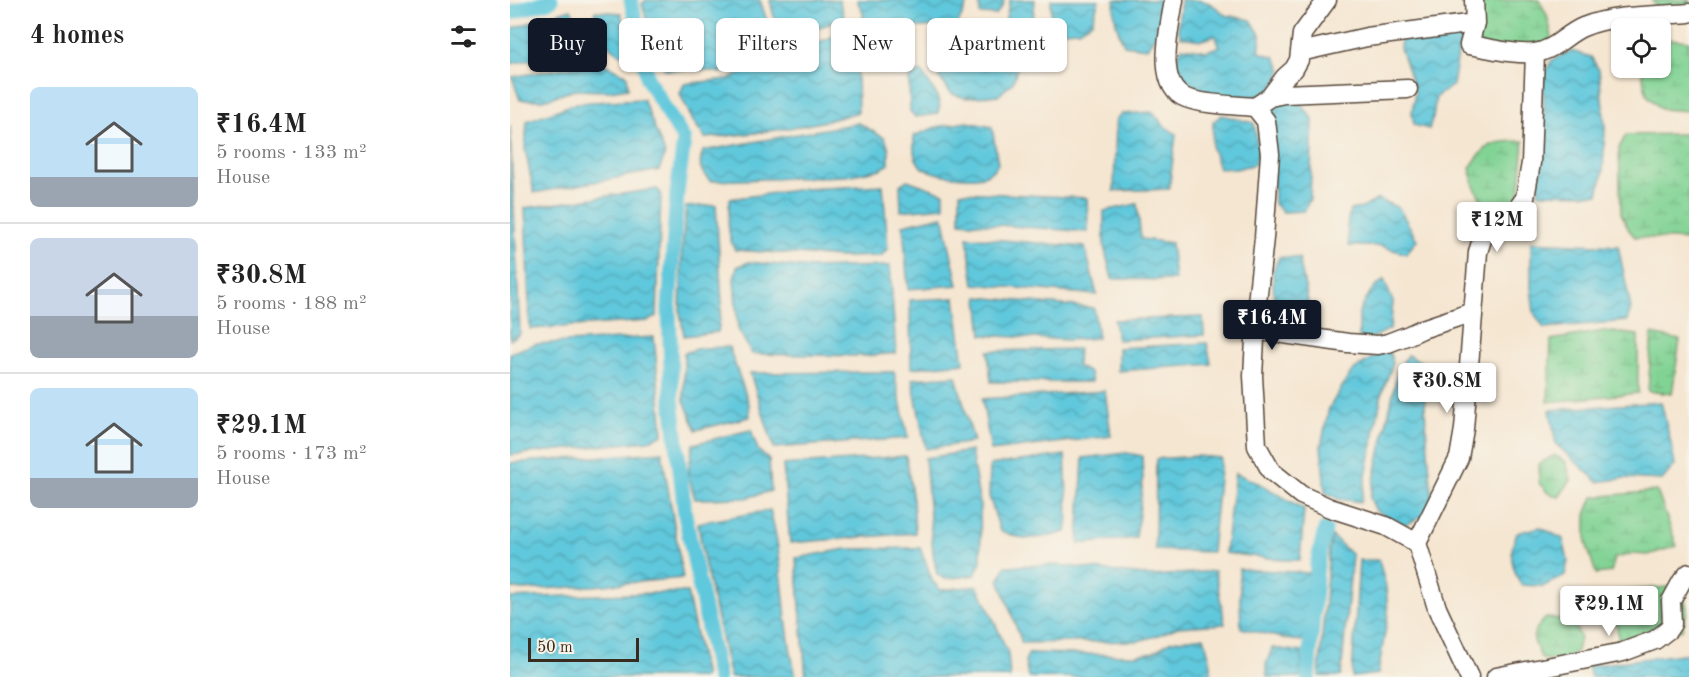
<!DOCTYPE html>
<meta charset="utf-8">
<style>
body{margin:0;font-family:"Old Standard TT",serif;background:#f2f2f2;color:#222;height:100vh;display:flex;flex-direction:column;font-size:22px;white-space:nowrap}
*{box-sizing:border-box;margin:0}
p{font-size:20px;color:#767676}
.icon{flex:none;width:33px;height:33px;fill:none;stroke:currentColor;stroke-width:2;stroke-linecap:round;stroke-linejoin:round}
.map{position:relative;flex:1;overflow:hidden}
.sheet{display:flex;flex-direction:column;background:#fff;width:510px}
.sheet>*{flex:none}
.hud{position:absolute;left:18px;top:18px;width:570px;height:54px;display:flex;gap:12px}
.buttons{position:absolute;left:1101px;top:18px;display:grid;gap:12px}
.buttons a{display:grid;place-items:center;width:60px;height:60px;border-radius:9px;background:#fff;box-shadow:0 2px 4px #0004;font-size:30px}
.scale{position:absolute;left:18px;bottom:15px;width:111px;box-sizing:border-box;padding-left:6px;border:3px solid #3b2a1e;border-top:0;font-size:16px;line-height:21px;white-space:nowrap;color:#3b2a1e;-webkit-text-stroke:4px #f7f3e8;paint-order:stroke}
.price{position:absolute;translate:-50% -51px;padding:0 14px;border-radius:6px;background:#fff;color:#222;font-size:20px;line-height:39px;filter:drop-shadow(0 2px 3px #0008)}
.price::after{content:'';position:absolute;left:50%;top:36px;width:18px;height:14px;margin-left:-9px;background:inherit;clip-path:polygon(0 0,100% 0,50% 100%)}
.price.active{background:#111827;color:#fff}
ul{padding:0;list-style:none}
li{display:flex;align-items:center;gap:18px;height:150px;padding:0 30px}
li+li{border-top:2px solid #e0e0e0}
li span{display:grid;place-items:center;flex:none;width:168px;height:120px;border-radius:9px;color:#555}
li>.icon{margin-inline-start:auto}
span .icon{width:72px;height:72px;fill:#fffc;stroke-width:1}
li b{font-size:26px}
h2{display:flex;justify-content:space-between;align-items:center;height:72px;padding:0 30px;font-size:26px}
.chip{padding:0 21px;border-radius:9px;background:#fff;box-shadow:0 2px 4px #0004;font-size:21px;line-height:54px}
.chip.active{background:#111827;color:#fff}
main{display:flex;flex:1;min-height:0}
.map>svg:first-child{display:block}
.wetland{fill:url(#wetland-marsh);stroke:#5e7e59;stroke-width:1.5}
.water{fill:url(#water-waves);stroke:#4e797d;stroke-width:1.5}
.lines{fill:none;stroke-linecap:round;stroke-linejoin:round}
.canal{stroke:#60c8dc;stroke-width:15}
.street-casing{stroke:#574639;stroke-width:21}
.street{stroke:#fff;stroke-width:18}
</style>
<main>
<section class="sheet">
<h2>4 homes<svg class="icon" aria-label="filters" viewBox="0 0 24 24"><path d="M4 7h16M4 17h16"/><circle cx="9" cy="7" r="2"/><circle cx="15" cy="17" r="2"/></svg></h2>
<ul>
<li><span style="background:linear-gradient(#bfe0f5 75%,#9aa5b1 0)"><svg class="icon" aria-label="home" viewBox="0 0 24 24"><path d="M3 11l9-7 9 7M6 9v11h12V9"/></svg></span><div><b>₹16.4M</b><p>5 rooms · 133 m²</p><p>House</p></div></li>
<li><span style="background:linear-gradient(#c9d6e8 65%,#9aa5b1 0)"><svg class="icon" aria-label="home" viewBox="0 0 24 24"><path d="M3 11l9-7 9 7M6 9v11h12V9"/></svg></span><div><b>₹30.8M</b><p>5 rooms · 188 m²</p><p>House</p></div></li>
<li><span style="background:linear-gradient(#bfe0f5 75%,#9aa5b1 0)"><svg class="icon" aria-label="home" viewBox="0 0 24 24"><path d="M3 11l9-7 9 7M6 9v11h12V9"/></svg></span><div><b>₹29.1M</b><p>5 rooms · 173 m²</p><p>House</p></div></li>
</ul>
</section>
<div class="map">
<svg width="1179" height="677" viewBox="0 0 1179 677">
<defs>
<pattern id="wetland-marsh" width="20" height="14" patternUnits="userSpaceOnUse" patternTransform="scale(1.5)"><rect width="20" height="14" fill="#81d394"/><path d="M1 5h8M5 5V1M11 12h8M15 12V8" fill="none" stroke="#70b57f"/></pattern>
<pattern id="water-waves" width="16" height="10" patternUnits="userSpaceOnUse" patternTransform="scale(1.5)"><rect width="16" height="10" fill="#60c8dc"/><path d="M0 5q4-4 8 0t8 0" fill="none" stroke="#50a3b2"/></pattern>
</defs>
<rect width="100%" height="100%" fill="#f7f3e8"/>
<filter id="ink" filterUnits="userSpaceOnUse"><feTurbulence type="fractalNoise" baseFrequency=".0167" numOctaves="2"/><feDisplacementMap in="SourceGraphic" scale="12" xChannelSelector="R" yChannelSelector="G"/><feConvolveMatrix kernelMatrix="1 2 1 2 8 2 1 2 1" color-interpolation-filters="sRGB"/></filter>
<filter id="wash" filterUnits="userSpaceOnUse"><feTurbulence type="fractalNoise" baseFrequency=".008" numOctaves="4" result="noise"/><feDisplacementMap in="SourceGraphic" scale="24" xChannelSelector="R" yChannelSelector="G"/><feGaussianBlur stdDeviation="1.35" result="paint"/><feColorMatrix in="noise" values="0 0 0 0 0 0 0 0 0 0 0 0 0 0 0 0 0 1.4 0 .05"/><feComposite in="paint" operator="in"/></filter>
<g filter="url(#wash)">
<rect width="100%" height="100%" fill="#f5e6d1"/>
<path class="wetland" d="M979 0H1029L1037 15 1042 37C1036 44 1029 53 1022 58 1008 69 976 52 963 45L964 12Z
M1142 0H1179V11L1153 19Z
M1160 39 1179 41V111L1151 109 1137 95 1131 69 1150 68 1151 45Z
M1179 134V240L1125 237 1119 230 1111 213 1109 148 1116 135Z
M1014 141 1008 208 982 221 964 186 960 168C977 141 984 142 1014 141Z
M1094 331 1128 335V393L1038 402 1041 340Z
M1142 334 1170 340 1162 394 1138 391Z
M1044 455 1056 462 1061 480 1049 497 1038 493 1029 483V464Z
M1147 491 1167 546 1138 555 1123 554 1105 558 1101 572 1086 574 1076 543V515L1083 497Z
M1170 586C1178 607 1179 609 1172 630L1153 634 1113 652C1104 633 1107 612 1110 591Z
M1036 618 1063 620 1070 637 1067 651 1052 661 1032 659C1022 638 1018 635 1036 618Z"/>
<path class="water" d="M136 0H250L256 18 259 35 255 51 210 73 195 70H156L143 55 141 34 132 4Z
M260 0H329L334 16 271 47Z
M347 0H459L447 26 404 27 397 36 401 55 393 66 374 69 355 60 353 13Z
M469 0H494L493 5 486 15 470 14Z
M500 0H525L523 20 520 26 499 24 496 18Z
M541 0H589L582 22 569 30 552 31 541 19Z
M605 0H654L649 29 637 48 614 45C608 30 602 16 605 0Z
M671 0C696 0 699 0 715 15L741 20 751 36 749 52 765 57 772 70 762 89 746 97H700L672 91 665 77 668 54 672 47 697 51 710 46 705 36 692 40 671 37 668 28Z
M61 9 78 48 0 64V29Z
M85 11 111 13 121 58 110 54 85 35Z
M339 30 346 44 348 112C299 128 247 133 195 138L183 121 170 94 174 84 218 79Z
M492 30 512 39 509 62 503 82 489 95 456 98 442 94 431 80 422 64 428 43 459 31Z
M941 32 951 35 943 85 926 97 923 117 919 129 904 125 902 113 905 91 890 48 891 40Z
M1061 51 1081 57 1089 70 1095 127 1093 172 1088 194 1028 193 1034 112 1033 77 1042 60Z
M90 62 117 75 118 88 98 91 64 90 34 100H10L2 77Z
M411 71 426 94 430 106 427 114 405 117 400 111 399 78Z
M133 99 155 154 149 170 24 193 15 149 17 121 67 103Z
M778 99 790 103 803 119 800 199 794 211 773 212 764 204 762 116 767 100Z
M643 112 653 125 666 134 659 189 604 191 606 119 612 114Z
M712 115 744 123 749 153 745 164 726 169 709 168 702 148 703 122Z
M457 122 482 127 488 164C484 169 480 174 473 176 459 179 418 176 409 164 402 155 404 146 404 136L426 127Z
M348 123 375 138 379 149V164L371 169 337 176 200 181C190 171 188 165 193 151Z
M0 125 10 334 0 340Z
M397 180 434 193V207L391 211 390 185Z
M373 185 378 248 371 256 333 257 225 250C216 234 218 217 220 199L293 189Z
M147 189 151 193 147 316 138 321 20 329 15 208Z
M450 192 577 198 578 232 450 222Z
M868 199 889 208 907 240 896 254 871 246H839L837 226 840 210 853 208Z
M627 204 631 239 661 243 665 280 602 279 594 246V211Z
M206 205 212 303 208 332 174 336 170 312 172 251 176 207Z
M433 216 448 285 398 289 393 225Z
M457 237 575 247 587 295 464 284Z
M1021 242 1108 246 1121 308 1117 321 1034 328 1024 313 1021 287Z
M769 257 789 258 798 302 796 320 775 328 767 325 764 308 763 271Z
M239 262 299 268 380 266 386 353 355 356 242 354 228 329 224 279 227 267Z
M874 280 883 302 880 329 862 338H849V312L861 291Z
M468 297 584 308 588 338 556 340 472 335Z
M445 298 454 363 401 368 400 300Z
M693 317 694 335 607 340 604 320Z
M144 337 153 434 138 441 0 455V353L25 344Z
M697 343 701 364 608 371V348Z
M219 347 239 404 240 417 186 430 174 400V353L190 348Z
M878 348 883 363 872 393 851 502 829 499 815 492 811 446 819 408 842 371Z
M568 349 567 366 580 373 582 382H481L478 351Z
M897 355 913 363 916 427 922 496 918 513 896 525 884 520 866 511 860 498 888 371Z
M384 372 398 438 264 448 240 373Z
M446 376 464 442 416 449 402 379Z
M595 391 601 436 481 451 472 399Z
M1151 402 1162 448 1165 465 1152 480 1114 478 1088 482 1046 444 1040 410Z
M241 430 248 450 259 460 261 491 236 498 185 499 178 473 183 444Z
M461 451 470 506 471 561 465 575 435 579 427 574 423 553 415 458Z
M152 452 173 578 82 586 12 590 0 588V463Z
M616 453 632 456 633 481 626 538 568 544 573 458Z
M555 455 558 516 556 532 541 536 514 539 490 531 479 496 480 465Z
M396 456 403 500 405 533 280 543 273 465Z
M686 456 711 458 702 552 645 550 646 459Z
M725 473 748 483 794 509 790 560H775L715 553Z
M260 510C275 564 272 622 286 677H220L194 560 188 523Z
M1030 527 1053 539 1058 561 1055 575 1034 586 1011 585C1001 565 998 554 1007 533Z
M822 536 842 555 831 676H809L819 550Z
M410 548 423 582 431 590 467 586 478 607 498 653 500 677H296L286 558 336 549Z
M849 560H869L876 587 878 614 868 674 842 677Z
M547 565 643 576 705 571 715 624 668 627 646 636 628 641 512 643 489 579 496 566Z
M729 569 800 573 795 641 781 640 731 628Z
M177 592 195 677H0V598Z
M694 637 701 664V677H518L515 661 519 653 626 655 644 652 661 641Z
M762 648 792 652 791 677H757L756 665Z
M1179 653V677H1081L1078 666Z"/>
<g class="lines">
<path class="canal" d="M121 0 138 80 174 140 167 193 159 309 162 399 175 515 208 677
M0 13 41 0
M798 677 807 564 815 530"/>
</g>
</g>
<g filter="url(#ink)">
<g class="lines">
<defs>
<path id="street" d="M664 0C660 26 644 86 676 98 694 105 725 105 745 107L756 121 760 154 754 238 747 303 743 376 747 446 761 471 791 495 820 508 876 526 907 543 927 608 959 677
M964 0 965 23 959 45C980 48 1003 55 1024 53 1044 51 1056 34 1073 27 1105 14 1145 16 1179 13
M790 52 857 37 965 23
M760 97 775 77 784 69 789 60 792 34 817 0
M745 107 760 97 774 94 898 89
M745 330 838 343 868 345 878 343 899 335 912 329 963 312
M907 543 949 458 954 429 968 252 975 230 1002 216 1015 198 1021 163 1025 53
M986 677 1113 652 1145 640 1158 630 1162 624 1161 601 1172 581 1179 573"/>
</defs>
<use href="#street" class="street-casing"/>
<use href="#street" class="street"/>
</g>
</g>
</svg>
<div class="buttons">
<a><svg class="icon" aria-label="locate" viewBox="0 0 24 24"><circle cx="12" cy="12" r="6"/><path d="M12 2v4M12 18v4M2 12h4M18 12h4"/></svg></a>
</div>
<div class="scale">50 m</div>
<b class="price" style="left:987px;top:253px">₹12M</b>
<b class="price active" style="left:762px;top:351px">₹16.4M</b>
<b class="price" style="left:937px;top:414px">₹30.8M</b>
<b class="price" style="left:1099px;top:637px">₹29.1M</b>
<div class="hud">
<a class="chip active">Buy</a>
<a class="chip">Rent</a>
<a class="chip">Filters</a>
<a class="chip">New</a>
<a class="chip">Apartment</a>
</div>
</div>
</main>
